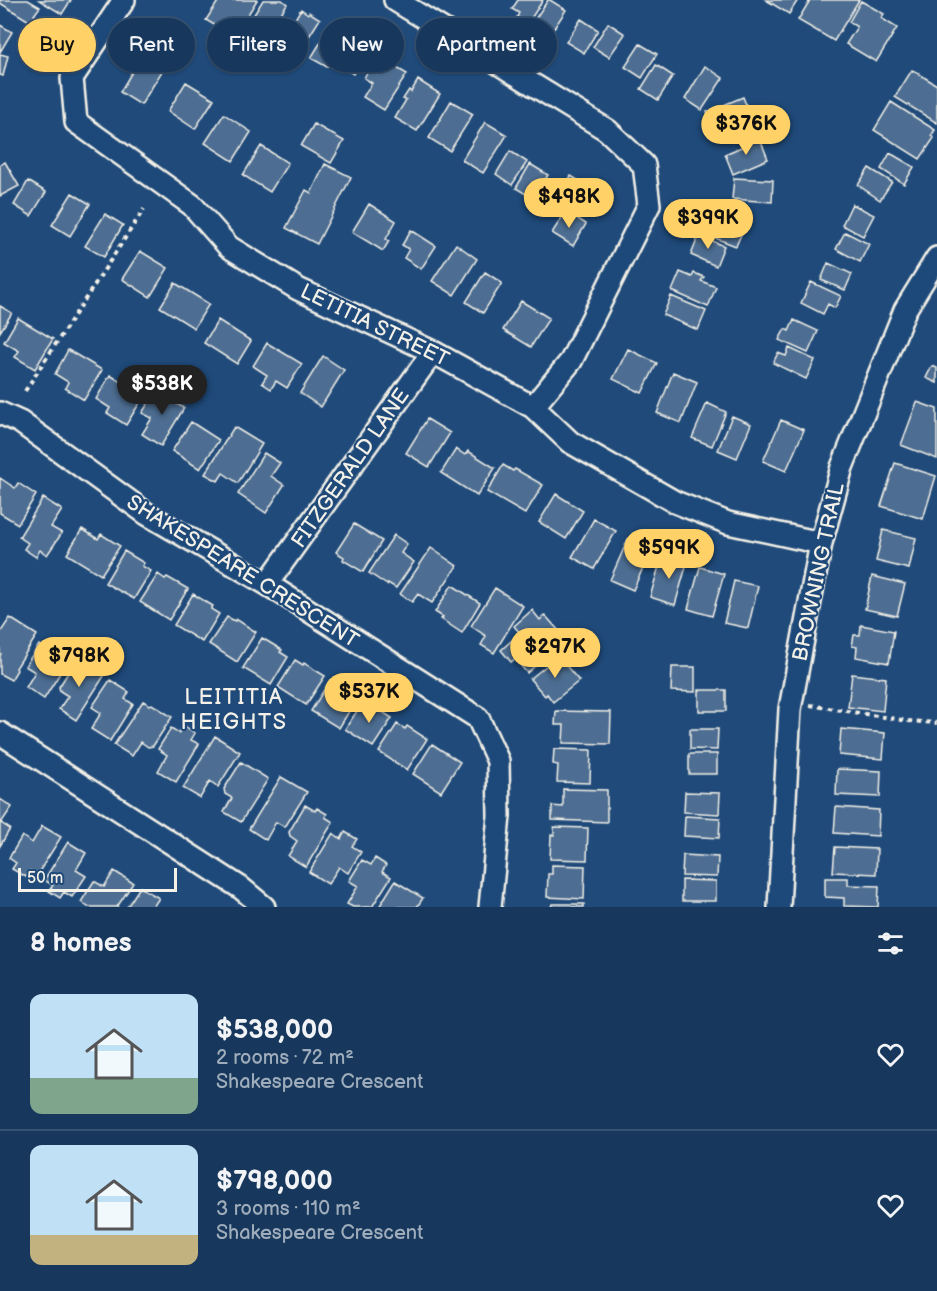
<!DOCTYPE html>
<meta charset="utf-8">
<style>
body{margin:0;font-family:"Balsamiq Sans",sans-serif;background:#244365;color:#f1f3f6;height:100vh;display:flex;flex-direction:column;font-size:22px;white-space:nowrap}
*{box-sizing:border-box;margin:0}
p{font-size:20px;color:#9eacbb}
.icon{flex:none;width:33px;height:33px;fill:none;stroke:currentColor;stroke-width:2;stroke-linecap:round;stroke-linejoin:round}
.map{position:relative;height:907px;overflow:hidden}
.sheet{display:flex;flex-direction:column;background:#17385c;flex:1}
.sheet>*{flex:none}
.hud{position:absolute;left:18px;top:18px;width:600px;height:54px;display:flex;gap:12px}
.scale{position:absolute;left:18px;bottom:15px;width:159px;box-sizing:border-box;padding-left:6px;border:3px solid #f4f1e8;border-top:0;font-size:16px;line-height:21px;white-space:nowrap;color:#f4f1e8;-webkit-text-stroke:4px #1f4a7a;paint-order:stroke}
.price{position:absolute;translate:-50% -51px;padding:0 14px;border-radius:21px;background:#ffd166;color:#111;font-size:20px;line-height:39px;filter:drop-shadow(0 2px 3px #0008)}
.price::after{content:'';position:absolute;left:50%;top:36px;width:18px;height:14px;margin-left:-9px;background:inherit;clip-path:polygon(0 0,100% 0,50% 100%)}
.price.active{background:#222;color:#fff}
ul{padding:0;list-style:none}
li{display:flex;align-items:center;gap:18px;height:150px;padding:0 30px}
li+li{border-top:2px solid #365272}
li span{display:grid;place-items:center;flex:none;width:168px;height:120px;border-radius:12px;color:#555}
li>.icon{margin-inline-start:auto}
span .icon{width:72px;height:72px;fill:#fffc;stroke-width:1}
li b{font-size:26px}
h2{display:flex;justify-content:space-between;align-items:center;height:72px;padding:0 30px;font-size:26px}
.pill{padding:0 21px;border-radius:27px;background:#17385c;box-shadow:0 2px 4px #0004,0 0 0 2px #365272;font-size:21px;line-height:54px}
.pill.active{background:#ffd166;color:#111}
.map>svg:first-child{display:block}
.building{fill:#4d6e92;stroke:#f4f1e8;stroke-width:1.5}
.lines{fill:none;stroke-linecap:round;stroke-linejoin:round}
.minor-casing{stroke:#f4f1e8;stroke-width:26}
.path{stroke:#f4f1e8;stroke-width:4;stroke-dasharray:4.5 4.5;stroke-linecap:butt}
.minor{stroke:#1f4a7a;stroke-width:21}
.labels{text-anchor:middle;stroke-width:4.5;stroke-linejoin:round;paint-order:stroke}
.street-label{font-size:21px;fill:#f4f1e8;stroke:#1f4a7a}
.neighbourhood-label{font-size:22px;letter-spacing:1.5px;fill:#f4f1e8;stroke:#1f4a7a}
</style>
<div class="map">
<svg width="937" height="907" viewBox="0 0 937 907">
<rect width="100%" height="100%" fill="#1f4a7a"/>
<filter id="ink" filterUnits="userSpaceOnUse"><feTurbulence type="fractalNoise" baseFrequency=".0167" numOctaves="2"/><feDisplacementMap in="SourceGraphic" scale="12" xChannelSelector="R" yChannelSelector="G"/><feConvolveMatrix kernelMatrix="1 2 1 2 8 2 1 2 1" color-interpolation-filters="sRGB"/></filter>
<g filter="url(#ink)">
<path class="building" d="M0 0H28L40 7 34 15 38 17 34 24 0 3Z
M39 0H71L62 14Z
M219 0H257L234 37 206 20Z
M263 0H282L287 4 265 38 247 26Z
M518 0H543L530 20 528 19 526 22 517 17 519 13 512 9Z
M548 0H550L566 10 551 33 533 22Z
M766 0H798L789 14Z
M810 0H859L834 41 798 20Z
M861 1 884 14 881 18 897 28 876 62 846 44 857 27 849 22Z
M301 9 308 14 309 12 320 19 298 54 280 43Z
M581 19 598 30 584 53 566 42Z
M608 23 625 34 609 57 593 47Z
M0 25 12 32 0 52Z
M330 27 346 37 327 67 311 58Z
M351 39 368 50 353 74 336 63Z
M640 44 657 54 642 78 625 67Z
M0 54 8 56 3 76 0 75Z
M142 55 164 68 141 105 120 92Z
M385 61 407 74 384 110 363 97 372 83 364 78 369 69 377 74Z
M656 65 673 76 658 100 641 89Z
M705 66 723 78 702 110 685 99Z
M912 70 937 85V123L895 97Z
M418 80 440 94 417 131 395 118 406 100 403 99 409 90 411 92Z
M186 82 214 99 195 129 168 111Z
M743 97 751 117 715 132 707 112Z
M451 101 473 114 450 151 429 138Z
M891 102 935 130 931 136 934 138 920 159 874 130Z
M224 114 251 132 233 161 205 143Z
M485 122 507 135 483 173 462 160Z
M314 124 344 141 331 163 301 146Z
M760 139 768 159 733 174 725 154Z
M261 146 288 163 270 192 243 175Z
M510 151 527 162 512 185 496 174Z
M890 153 914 167 904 184 881 169Z
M5 162 19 186 0 196V165Z
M325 164 351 177 317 244 286 228 306 190 311 193Z
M530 164 548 175 534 199 516 188Z
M869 168 892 182 880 200 858 185Z
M571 176 589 187 574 211 556 200Z
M734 178 773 180 772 202 732 199Z
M28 181 46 192 31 216 14 205Z
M72 193 90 204 70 236 52 225Z
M369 204 396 221 386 239 389 241 383 251 352 232Z
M852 204 874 215 863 236 842 225Z
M566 211 586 224 573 246 552 233Z
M105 214 123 225 104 257 85 246Z
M718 217 744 228 736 246 710 236Z
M411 230 436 246 421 269 404 258 409 249 402 245Z
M845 232 869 244 860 262 836 249Z
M699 235 724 246 716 266 691 255Z
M456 244 477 259 454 295 432 281Z
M140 251 168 268 150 297 122 279Z
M828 263 852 274 845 290 821 280Z
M485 272 502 283 483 313 466 302Z
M680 272 692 277 694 273 704 277 701 281 716 287 708 307 672 291Z
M811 282 841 296 835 308 828 304 823 314 801 303Z
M175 283 209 304 194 328 160 307Z
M671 296 706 311 698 330 663 315Z
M521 301 549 318 531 347 503 330Z
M0 306 12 313 0 332Z
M18 318 53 339 35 369 15 357 19 351 4 342Z
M218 320 251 341 237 364 204 343Z
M794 320 818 331 808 353 779 340 785 329 789 331Z
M267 343 302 364 287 388 276 381 271 389 262 383 267 375 253 366Z
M789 348 815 360 806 379 773 363 778 353 786 356Z
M628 349 657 363 642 393 613 379Z
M68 350 102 370 84 400 65 388 68 382 55 374Z
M323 356 344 370 321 407 300 393Z
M932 366 937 368V383L926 378Z
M673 372 697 382 681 423 657 413Z
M110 375 144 396 126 425 107 413 110 408 96 399Z
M169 389 180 396 175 403 184 408 161 446 142 434 152 418 142 413 156 391 164 396Z
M917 402 937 409V459L901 445Z
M707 403 726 412 712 446 692 438Z
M732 416 751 424 737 458 718 450Z
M427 419 450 433 429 467 406 453Z
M781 420 804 430 786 471 763 461Z
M191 422 219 440 200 469 172 451Z
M234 427 262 444 238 483 223 473 218 481 205 474Z
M456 449 465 455 468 451 495 468 477 496 441 473Z
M264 453 280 463 271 476 284 485 266 513 238 494Z
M895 463 936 476 923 519 881 506Z
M503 465 513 471 515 469 543 485 525 514 487 492Z
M0 478 15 488 18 483 36 495 18 524 0 513Z
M556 494 583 511 566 539 539 522Z
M43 498 62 510 51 527 62 533 47 555 40 550 36 557 24 549 28 543 19 537Z
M594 519 616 531 594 569 572 557Z
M354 524 382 541 363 572 343 560 344 557 336 552Z
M82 529 98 539 101 534 120 546 101 575 67 554Z
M883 530 916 538 909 569 876 561Z
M394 535 407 544 401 553 414 562 396 588 388 583 387 585 369 573Z
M628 539 651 550 633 590 610 580Z
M431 548 457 566 432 603 418 594 412 602 400 594Z
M124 551 144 563 142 566 151 571 134 599 105 583Z
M662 556 687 563 675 605 650 597Z
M700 567 724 574 712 616 688 609Z
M158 574 165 579 167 577 188 589 169 620 140 602Z
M872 576 905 584 897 616 865 609Z
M734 581 758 586 748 628 724 623Z
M452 585 480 603 462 633 441 619 443 617 435 612Z
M495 588 523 606 494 653 481 645 486 636 471 626Z
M193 594 213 606 211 609 219 614 202 642 174 625Z
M532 610 540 620 545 615 566 639 527 673 515 659 511 662 501 650 520 633 514 626Z
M227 617 235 621 236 619 256 632 237 662 209 644Z
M10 618 37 635 16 668 17 670 11 680 0 674V656L1 654 0 653V633Z
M861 625 894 631 889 663 856 657 857 647 852 646 854 635H860Z
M262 638 282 650 280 652 288 657 271 685 243 668Z
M51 643 63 650 59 657 67 662 44 699 26 687 35 672 25 666 39 645 47 649Z
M558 656 579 681 553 702 547 694 545 696 530 679Z
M76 660 85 665 87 662 99 669 97 672 104 676 76 720 59 709 68 696 60 691 59 687Z
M295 660 303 665 304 663 325 676 306 705 278 687Z
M672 667H695V692L671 691Z
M852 674 886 678 883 711 848 707Z
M110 680 129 692 125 699 133 704 110 741 91 729 101 713 92 707Z
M330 680 350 692 348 695 356 700 339 728 311 711Z
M699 690H726V711H699Z
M143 701 150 705 152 704 172 717 153 746 148 747 141 742 132 756 114 745Z
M363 702 370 707 372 705 392 718 373 747 345 729Z
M556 711 611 712 610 744 563 743 564 725H555Z
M397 724 405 729 407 726 427 739 407 770 379 752Z
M183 725 195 733 191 740 199 744 176 782 158 771 167 755 158 749 171 728 179 733Z
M690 729H718L717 750 690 749Z
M841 729 885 733 883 759 839 755Z
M215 736 240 752 218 787 210 781 200 798 183 788Z
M432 744 460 762 441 792 413 774Z
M554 749 591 750 590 783 557 782 558 765 553 764Z
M689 754H717V774H689Z
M241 762 268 779 241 822 224 812 232 798 225 794 224 789Z
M837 769 881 771 880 797 836 795Z
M281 777 307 792 285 827 276 822 266 840 249 829Z
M563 789 607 790V822L552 820V806L563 807Z
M685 792 720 793 719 814 684 812Z
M0 799 12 807 1 823 10 829 0 846Z
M305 805 315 811 317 808 327 814 325 817 333 822 306 867 288 856 297 841 290 836 289 832Z
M836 807 879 810 878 836 834 833Z
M685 816 720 818 719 838 684 836Z
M42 826 61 837 37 875 30 871 26 877 12 869 16 863 9 858 22 836 32 843Z
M554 827 588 828 587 860 550 859 551 835H554Z
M345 832 357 839 352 846 361 852 348 873 339 867 328 884 309 872 333 833 341 839Z
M68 842 86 853 76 870 86 876 72 897 64 892 60 898 49 891 53 885 44 880Z
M835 847 877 849 876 874 833 872Z
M683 855 718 857 717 877 682 876Z
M375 858 386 865 382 872 391 877 372 907H353L347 904 358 886 349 881 362 860 371 865Z
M552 865 585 866 584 899 547 897 548 874H552Z
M114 871 133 883 117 907H88L81 902 94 881 104 887Z
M825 878H848V885L879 886 878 907 844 906V898L825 897Z
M682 880 716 881V901H682Z
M395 881 423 898 417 907H379Z
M140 887 159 898 153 907H127Z
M552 904H584V907H551Z"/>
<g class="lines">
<defs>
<path id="minor" d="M124 0 72 78 76 122 192 205 229 247 298 289 433 352 533 407 570 442 675 502 728 523 821 543
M395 0 607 130 644 165 649 205 571 361 533 407
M0 413 20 422 147 514 267 584 478 718 498 761 499 816 490 907
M267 584 433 352
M0 733 241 888 264 907
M779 907 790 709 821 543 842 467 905 310 937 258"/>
</defs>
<use href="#minor" class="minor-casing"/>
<path class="path" d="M25 391 144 209
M810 705 908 721 937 723"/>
<use href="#minor" class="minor"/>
</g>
</g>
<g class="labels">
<g class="street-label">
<text transform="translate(375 325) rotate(26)" y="7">LETITIA STREET</text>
<text transform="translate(350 468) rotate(-55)" y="7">FITZGERALD LANE</text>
<text transform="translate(243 571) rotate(32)" y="7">SHAKESPEARE CRESCENT</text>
<text transform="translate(818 572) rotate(-78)" y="7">BROWNING TRAIL</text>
</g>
<g class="neighbourhood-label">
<text x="234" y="704">LEITITIA<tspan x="234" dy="25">HEIGHTS</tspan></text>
</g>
</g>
</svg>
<div class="scale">50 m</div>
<b class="price" style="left:746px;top:156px">$376K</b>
<b class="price" style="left:569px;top:229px">$498K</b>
<b class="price" style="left:708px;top:250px">$399K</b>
<b class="price active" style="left:162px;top:416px">$538K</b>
<b class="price" style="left:669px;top:580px">$599K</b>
<b class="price" style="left:555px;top:679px">$297K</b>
<b class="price" style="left:79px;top:688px">$798K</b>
<b class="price" style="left:369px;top:724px">$537K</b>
<div class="hud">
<a class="pill active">Buy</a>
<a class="pill">Rent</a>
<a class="pill">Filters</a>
<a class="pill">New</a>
<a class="pill">Apartment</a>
</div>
</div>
<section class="sheet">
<h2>8 homes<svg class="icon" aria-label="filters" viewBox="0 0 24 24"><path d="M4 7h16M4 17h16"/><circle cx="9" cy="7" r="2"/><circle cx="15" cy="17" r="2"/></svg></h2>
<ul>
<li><span style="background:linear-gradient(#bfe0f5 70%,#7fa58c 0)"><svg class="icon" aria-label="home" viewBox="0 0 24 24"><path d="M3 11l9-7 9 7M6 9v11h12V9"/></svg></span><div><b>$538,000</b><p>2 rooms · 72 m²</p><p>Shakespeare Crescent</p></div><svg class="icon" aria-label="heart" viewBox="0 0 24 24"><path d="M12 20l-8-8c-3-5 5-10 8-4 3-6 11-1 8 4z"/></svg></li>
<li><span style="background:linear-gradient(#bfe0f5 75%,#c2b280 0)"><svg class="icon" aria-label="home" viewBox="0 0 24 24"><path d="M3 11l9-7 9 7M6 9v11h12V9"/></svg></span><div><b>$798,000</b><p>3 rooms · 110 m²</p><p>Shakespeare Crescent</p></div><svg class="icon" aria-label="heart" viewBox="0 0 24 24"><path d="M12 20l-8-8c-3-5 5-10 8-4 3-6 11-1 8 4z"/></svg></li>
</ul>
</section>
